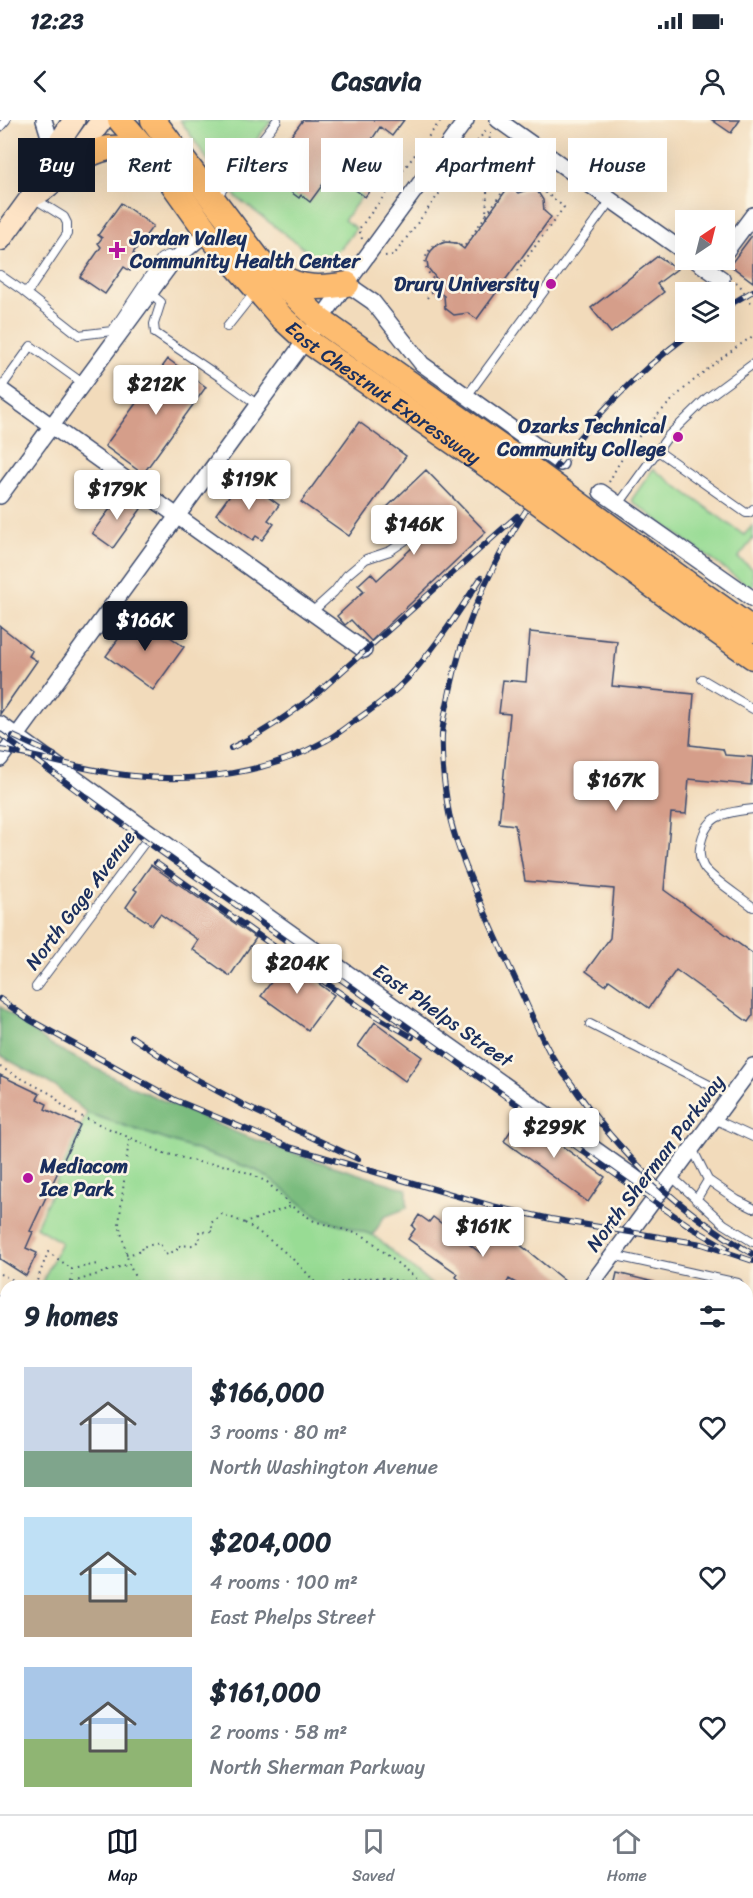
<!DOCTYPE html>
<meta charset="utf-8">
<style>
body{margin:0;font-family:Sriracha,sans-serif;background:#f2f2f3;color:#1f2937;height:100vh;display:flex;flex-direction:column;font-size:22px;white-space:nowrap}
*{box-sizing:border-box;margin:0}
p{font-size:20px;color:#747a83}
.icon{flex:none;width:33px;height:33px;fill:none;stroke:currentColor;stroke-width:2;stroke-linecap:round;stroke-linejoin:round}
.map{position:relative;flex:1;overflow:hidden}
.details{position:absolute;left:0px;top:1160px;width:753px;height:536px;display:flex;flex-direction:column;background:#fff;border-radius:18px 18px 0 0;box-shadow:0 6px 24px #0002}
.details>*{flex:none}
.hud{position:absolute;left:18px;top:18px;width:717px;height:54px;display:flex;gap:12px}
.needle{width:39px;rotate:35deg}
.tools{position:absolute;left:675px;top:90px;display:grid;gap:12px}
.tools a{display:grid;place-items:center;width:60px;height:60px;border-radius:0px;background:#fff;box-shadow:0 6px 24px #0002;font-size:30px}
.price{position:absolute;translate:-50% -51px;padding:0 14px;border-radius:6px;background:#fff;color:#222;font-size:20px;line-height:39px;filter:drop-shadow(0 2px 3px #0008)}
.price::after{content:'';position:absolute;left:50%;top:36px;width:18px;height:14px;margin-left:-9px;background:inherit;clip-path:polygon(0 0,100% 0,50% 100%)}
.price.current{background:#111827;color:#fff}
ul{padding:0;list-style:none}
li{display:flex;align-items:center;gap:18px;height:150px;padding:0 24px}
li span{display:grid;place-items:center;flex:none;width:168px;height:120px;border-radius:0px;color:#555}
li>.icon{margin-inline-start:auto}
span .icon{width:72px;height:72px;fill:#fffc;stroke-width:1}
li b{font-size:26px}
h2{display:flex;justify-content:space-between;align-items:center;height:72px;padding:0 24px;font-size:26px}
.tag{padding:0 21px;border-radius:0px;background:#fff;box-shadow:0 6px 24px #0002;font-size:21px;line-height:54px}
.tag.current{background:#111827;color:#fff}
.status{display:flex;justify-content:space-between;align-items:center;height:42px;padding:0 30px;background:#fff;direction:ltr}
.status svg{height:16px;fill:currentColor}
header{display:flex;justify-content:space-between;align-items:center;height:78px;padding:0 24px;background:#fff;font-size:27px;font-weight:700}
.tab-bar{display:flex;justify-content:space-around;align-items:center;height:84px;border-top:2px solid #e0e1e3;background:#fff;font-size:16px;color:#747a83}
.tab-bar a{display:grid;justify-items:center;gap:3px}
.tab-bar .current{color:#111827}
.map>svg:first-child{display:block}
.green{fill:#98dc94;stroke:#5a8679;stroke-width:1.5}
.forest{fill:#7abc7e;stroke:#4a766e;stroke-width:1.5}
.building{fill:#d59e8a}
.lines{fill:none;stroke-linecap:round;stroke-linejoin:round}
.service-casing{stroke:#3b496c;stroke-width:10}
.minor-casing{stroke:#3b496c;stroke-width:18}
.secondary-casing{stroke:#3b496c;stroke-width:24}
.primary-casing{stroke:#3b496c;stroke-width:27}
.path{stroke:#3b496c;stroke-width:2;stroke-dasharray:1.5 4.5;stroke-linecap:butt}
.service{stroke:#fff;stroke-width:8}
.minor{stroke:#fff;stroke-width:15}
.secondary{stroke:#fee4c6;stroke-width:21}
.primary{stroke:#fdbc70;stroke-width:24}
.rail-casing{stroke:#1b2f5e;stroke-width:6}
.rail{stroke:#fcf5e5;stroke-width:4;stroke-dasharray:11;stroke-linecap:butt}
.primary-bridge-casing{stroke:#3b496c;stroke-width:27;stroke-linecap:butt}
.primary-bridge{stroke:#fdbc70;stroke-width:24}
.poi-dot{fill:#b5179e;stroke:#fcf5e5;stroke-width:2}
.labels{text-anchor:middle;stroke-width:5;stroke-linejoin:round;paint-order:stroke}
.poi-label{font-size:20px;font-weight:bold;fill:#1b2f5e;stroke:#fcf5e5;text-anchor:start}
.street-label{font-size:20px;fill:#1b2f5e;stroke:#fcf5e5}
</style>
<div class="status"><b>12:23</b><svg viewBox="0 0 49 12"><path d="M0 12V9h3v3zM5 12V6h3v6zM10 12V3h3v9zM15 12V0h3v12zM26 1h20v11H26zM47 4h2v5h-2z"/></svg></div>
<header><svg class="icon" aria-label="back" viewBox="0 0 24 24"><path d="M15 5l-7 7 7 7"/></svg>Casavia<svg class="icon" aria-label="person" viewBox="0 0 24 24"><circle cx="12" cy="8" r="4"/><path d="M4 21q1-7 8-7t8 7"/></svg></header>
<div class="map">
<svg width="753" height="1694" viewBox="0 0 753 1694">
<rect width="100%" height="100%" fill="#fcf5e5"/>
<filter id="ink" filterUnits="userSpaceOnUse"><feTurbulence type="fractalNoise" baseFrequency=".0167" numOctaves="2"/><feDisplacementMap in="SourceGraphic" scale="12" xChannelSelector="R" yChannelSelector="G"/><feConvolveMatrix kernelMatrix="1 2 1 2 8 2 1 2 1" color-interpolation-filters="sRGB"/></filter>
<filter id="wash" filterUnits="userSpaceOnUse"><feTurbulence type="fractalNoise" baseFrequency=".008" numOctaves="4" result="noise"/><feDisplacementMap in="SourceGraphic" scale="24" xChannelSelector="R" yChannelSelector="G"/><feGaussianBlur stdDeviation="1.35" result="paint"/><feColorMatrix in="noise" values="0 0 0 0 0 0 0 0 0 0 0 0 0 0 0 0 0 1.4 0 .05"/><feComposite in="paint" operator="in"/></filter>
<g filter="url(#wash)">
<rect width="100%" height="100%" fill="#f2dbbb"/>
<path class="green" d="M180 0H272L223 62Z
M258 44 293 69 291 72 298 78 301 75 310 81 329 56 334 60 337 56 363 75 344 100 356 108C343 125 338 139 315 137L235 76 234 71 253 46Z
M653 349 744 415 753 405V419L738 438 753 449V466H748L633 382 632 379Z
M87 993 256 1050 273 1061 318 1097 373 1115 432 1165H41L61 1122 36 1107Z
M747 1175 753 1177V1600L747 1595Z
M0 1228 6 1232V1304L0 1313Z"/>
<path class="forest" d="M0 886 51 925 130 966 242 1015 317 1041 407 1069V1088L384 1097 373 1115 318 1097 273 1061 256 1050 87 993 56 967 0 935Z"/>
<g id="blocks">
<path class="building" d="M303 0H404L392 16 380 7 365 30 388 46 365 77 337 56 335 60 329 56 310 82 301 75 299 78 291 72 293 69 266 49Z
M712 0H740L731 13Z
M509 66 518 73 530 69 538 72 543 80 544 91 551 97 477 199 468 193 454 195 445 188 444 176 434 169 439 162 428 148 427 140 431 131 437 125 446 122 456 123 464 129Z
M121 83 153 106 133 133 139 138 130 151 124 147 105 174 80 157 101 127 98 123 102 118 98 115Z
M753 114V162L730 145Z
M658 136 677 149 657 164 664 172 611 213 591 188Z
M168 239 206 267 143 354 105 326Z
M359 302 406 336 349 416 301 382Z
M426 350 486 412 371 521 351 500 345 505 337 496 364 471 358 465 371 453 377 460 437 405V399L434 396 429 397 422 402 417 396 403 409 384 390Z
M242 358 279 385 268 400 274 404 262 420 256 416 253 420 216 394Z
M121 374 141 389 113 428 92 413Z
M137 493 184 527 153 570 106 536Z
M0 506 32 531 29 536 37 541 0 594Z
M530 512 617 521 612 566 694 574 690 625 723 629 725 635 753 637 751 665 689 659 686 694 671 693 664 770 753 834V895L748 902 676 850 649 888 609 860 605 865 586 851 610 818 614 769 525 761 515 705 499 703 510 594 499 593 503 560 526 562Z
M151 745 256 818 230 856 192 829 198 820 160 794 152 805 126 787 137 771 134 769Z
M287 840 334 875 308 910 261 876Z
M375 902 422 937 405 961 358 926Z
M0 955 40 974 37 979 47 984 45 989 80 1005 30 1111 33 1112 26 1128 37 1133 26 1156 0 1139Z
M520 996 605 1057 588 1082 504 1021Z
M419 1095 429 1102 433 1097 482 1134 494 1118 490 1115 497 1106 571 1166H521L509 1159 505 1166H466L456 1157 458 1154 408 1119 415 1109 412 1106Z
M617 1153 654 1162 653 1166H614Z"/>
</g>
</g>
<g filter="url(#ink)">
<use href="#blocks" fill-opacity="0" stroke="#3b496c" stroke-width="1.5"/>
<g class="lines">
<defs>
<path id="service" d="M0 7 6 0
M215 79 277 0
M0 155 23 171 30 169 67 114V103L64 97 35 79
M23 171 79 215 112 211 119 215
M150 173 161 182 154 204 155 213 220 257 258 285
M227 207 254 173
M112 211 161 138 168 135 174 140
M0 269 31 226 84 264
M467 276 611 80
M658 331 746 393H749L753 389
M619 384 669 315 707 278 753 244
M312 492 334 472 347 455 366 439 390 431 432 402
M702 559 753 589
M753 689C724 693 705 694 700 728 699 734 701 745 706 750 719 764 738 775 753 787
M36 867 151 714
M590 904 731 976
M714 999 753 1017
M692 1028 708 1060 737 1080 753 1088
M671 1056 724 1104 753 1122
M696 1080 708 1060
M612 1135 738 1163 739 1166
M0 1582 6 1586
M0 1627 6 1631
M747 1678 753 1682
M0 1688 6 1680
M636 1689 643 1694
M26 1694 30 1689
M57 1694 58 1689
M511 1694 514 1689"/>
<path id="minor" d="M44 0 53 29
M498 0 686 133
M724 134 753 95
M695 140 722 159
M347 164 373 182 422 244 560 343
M0 269 364 530
M601 372 753 479
M0 376 174 140 207 112
M0 604 177 732 658 1074
M0 639 466 0
M590 1166 753 946
M200 1694 204 1689"/>
<path id="secondary" d="M32 76C56 69 86 21 102 0
M0 120 32 76V63L74 0
M0 1187 6 1192
M0 1214 6 1218
M0 1533 6 1537
M747 1610 753 1615
M747 1635 753 1639
M312 1689 325 1694"/>
<g id="primary">
<path id="s1" d="M120 0 162 49 207 112 281 197 306 220 511 362"/>
<path d="M153 0 262 144 320 200 523 343"/>
<path d="M69 45C100 28 117 19 150 39"/>
<path d="M280 156C301 170 324 168 347 164"/>
<path d="M684 461 753 510"/>
<path d="M671 479 753 537"/>
</g>
</defs>
<use href="#service" class="service-casing"/>
<use href="#minor" class="minor-casing"/>
<use href="#secondary" class="secondary-casing"/>
<use href="#primary" class="primary-casing"/>
<path class="path" d="M488 55 506 67 486 95 490 12
M362 119 359 109 441 0
M385 136 394 135 488 7
M517 151 564 87 524 56 533 43
M736 162 741 167 753 186
M427 178 437 163C419 146 422 129 445 120L464 127 486 95
M609 362C613 355 616 348 620 342 655 290 702 250 753 216
M0 947 53 975 63 986 74 993 164 1033 198 1042 229 1046 251 1054 267 1062 291 1086 314 1101 362 1115 370 1120 392 1139 426 1166
M129 1019 119 1104 129 1144 139 1166
M245 1103C273 1121 297 1140 318 1166
M126 1135 142 1131 141 1127 160 1123 165 1135 177 1130V1126L193 1125 200 1120 199 1112 213 1111 211 1103 222 1094 245 1103 291 1086
M0 1154 27 1166
M71 1162 72 1149 97 1144
M35 1166 48 1132 72 1149
M61 1166 129 1144
M329 1166C363 1155 384 1155 418 1166
M0 1317 6 1308
M183 1694 186 1689"/>
<use href="#service" class="service"/>
<use href="#minor" class="minor"/>
<use href="#secondary" class="secondary"/>
<use href="#primary" class="primary"/>
<defs>
<path id="rail" d="M724 188 753 171
M692 212C579 294 478 433 450 571 447 585 443 601 442 615 441 639 444 664 448 688 452 712 461 735 470 757 485 794 501 829 518 865 528 887 537 909 549 931 555 942 563 953 571 963 618 1033 680 1092 753 1134
M0 614 146 721 653 1081 694 1109 727 1128
M13 616 54 635
M231 628C262 614 287 596 314 576L517 396
M0 630C45 637 89 652 134 656 196 663 270 653 325 621 337 615 348 605 359 598 379 584 398 570 414 551 439 522 460 490 481 458
M156 743 360 887 412 917
M0 879 30 900 175 980 289 1027 492 1086 551 1099 702 1124 753 1141
M132 917 192 957 245 986 358 1039"/>
</defs>
<use href="#rail" class="rail-casing"/>
<use href="#rail" class="rail"/>
<defs>
<path id="primary-bridge" d="M523 343 684 461
M511 362 671 479"/>
</defs>
<use href="#primary-bridge" class="primary-bridge-casing"/>
<use href="#primary-bridge" class="primary-bridge"/>
</g>
</g>
<g class="poi-dot">
<path d="M114 121h6v6h6v6h-6v6h-6v-6h-6v-6h6z"/>
<circle cx="551" cy="164" r="6"/>
<circle cx="678" cy="317" r="6"/>
<circle cx="28" cy="1058" r="6"/>
</g>
<g class="labels">
<g class="poi-label">
<text x="130" y="125">Jordan Valley<tspan x="130" dy="23">Community Health Center</tspan></text>
<text x="539" y="171" text-anchor="end">Drury University</text>
<text x="666" y="313" text-anchor="end">Ozarks Technical<tspan x="666" dy="23">Community College</tspan></text>
<text x="40" y="1053">Mediacom<tspan x="40" dy="23">Ice Park</tspan></text>
</g>
<g class="street-label">
<text dy="7" stroke="none"><textPath href="#s1" startOffset="382">East Chestnut Expressway</textPath></text>
<text transform="translate(80 780) rotate(-53)" y="7">North Gage Avenue</text>
<text transform="translate(443 895) rotate(35)" y="7">East Phelps Street</text>
<text transform="translate(655 1043) rotate(-53)" y="7">North Sherman Parkway</text>
</g>
</g>
</svg>
<div class="tools">
<a><svg class="needle" viewBox="-14 -14 28 28"><path d="M0-13l5 13h-10z" fill="#e53935"/><path d="M0 13l5-13h-10z" fill="#747a83"/></svg></a>
<a><svg class="icon" aria-label="layers" viewBox="0 0 24 24"><path d="M12 4l9 5-9 5-9-5zM3 14l9 5 9-5"/></svg></a>
</div>
<b class="price" style="left:156px;top:296px">$212K</b>
<b class="price" style="left:249px;top:391px">$119K</b>
<b class="price" style="left:117px;top:401px">$179K</b>
<b class="price" style="left:414px;top:436px">$146K</b>
<b class="price current" style="left:145px;top:532px">$166K</b>
<b class="price" style="left:616px;top:692px">$167K</b>
<b class="price" style="left:297px;top:875px">$204K</b>
<b class="price" style="left:554px;top:1039px">$299K</b>
<b class="price" style="left:483px;top:1138px">$161K</b>
<div class="hud">
<a class="tag current">Buy</a>
<a class="tag">Rent</a>
<a class="tag">Filters</a>
<a class="tag">New</a>
<a class="tag">Apartment</a>
<a class="tag">House</a>
</div>
<section class="details">
<h2>9 homes<svg class="icon" aria-label="filters" viewBox="0 0 24 24"><path d="M4 7h16M4 17h16"/><circle cx="9" cy="7" r="2"/><circle cx="15" cy="17" r="2"/></svg></h2>
<ul>
<li><span style="background:linear-gradient(#c9d6e8 70%,#7fa58c 0)"><svg class="icon" aria-label="home" viewBox="0 0 24 24"><path d="M3 11l9-7 9 7M6 9v11h12V9"/></svg></span><div><b>$166,000</b><p>3 rooms · 80 m²</p><p>North Washington Avenue</p></div><svg class="icon" aria-label="heart" viewBox="0 0 24 24"><path d="M12 20l-8-8c-3-5 5-10 8-4 3-6 11-1 8 4z"/></svg></li>
<li><span style="background:linear-gradient(#bfe0f5 65%,#b9a48a 0)"><svg class="icon" aria-label="home" viewBox="0 0 24 24"><path d="M3 11l9-7 9 7M6 9v11h12V9"/></svg></span><div><b>$204,000</b><p>4 rooms · 100 m²</p><p>East Phelps Street</p></div><svg class="icon" aria-label="heart" viewBox="0 0 24 24"><path d="M12 20l-8-8c-3-5 5-10 8-4 3-6 11-1 8 4z"/></svg></li>
<li><span style="background:linear-gradient(#a9c7e8 60%,#8fb573 0)"><svg class="icon" aria-label="home" viewBox="0 0 24 24"><path d="M3 11l9-7 9 7M6 9v11h12V9"/></svg></span><div><b>$161,000</b><p>2 rooms · 58 m²</p><p>North Sherman Parkway</p></div><svg class="icon" aria-label="heart" viewBox="0 0 24 24"><path d="M12 20l-8-8c-3-5 5-10 8-4 3-6 11-1 8 4z"/></svg></li>
</ul>
</section>
</div>
<nav class="tab-bar">
<a class="current"><svg class="icon" aria-label="map" viewBox="0 0 24 24"><path d="M3 6l6-2 6 2 6-2v14l-6 2-6-2-6 2zM9 4v14M15 6v14"/></svg>Map</a>
<a><svg class="icon" aria-label="saved" viewBox="0 0 24 24"><path d="M7 4h10v16l-5-4-5 4z"/></svg>Saved</a>
<a><svg class="icon" aria-label="home" viewBox="0 0 24 24"><path d="M3 11l9-7 9 7M6 9v11h12V9"/></svg>Home</a>
</nav>
